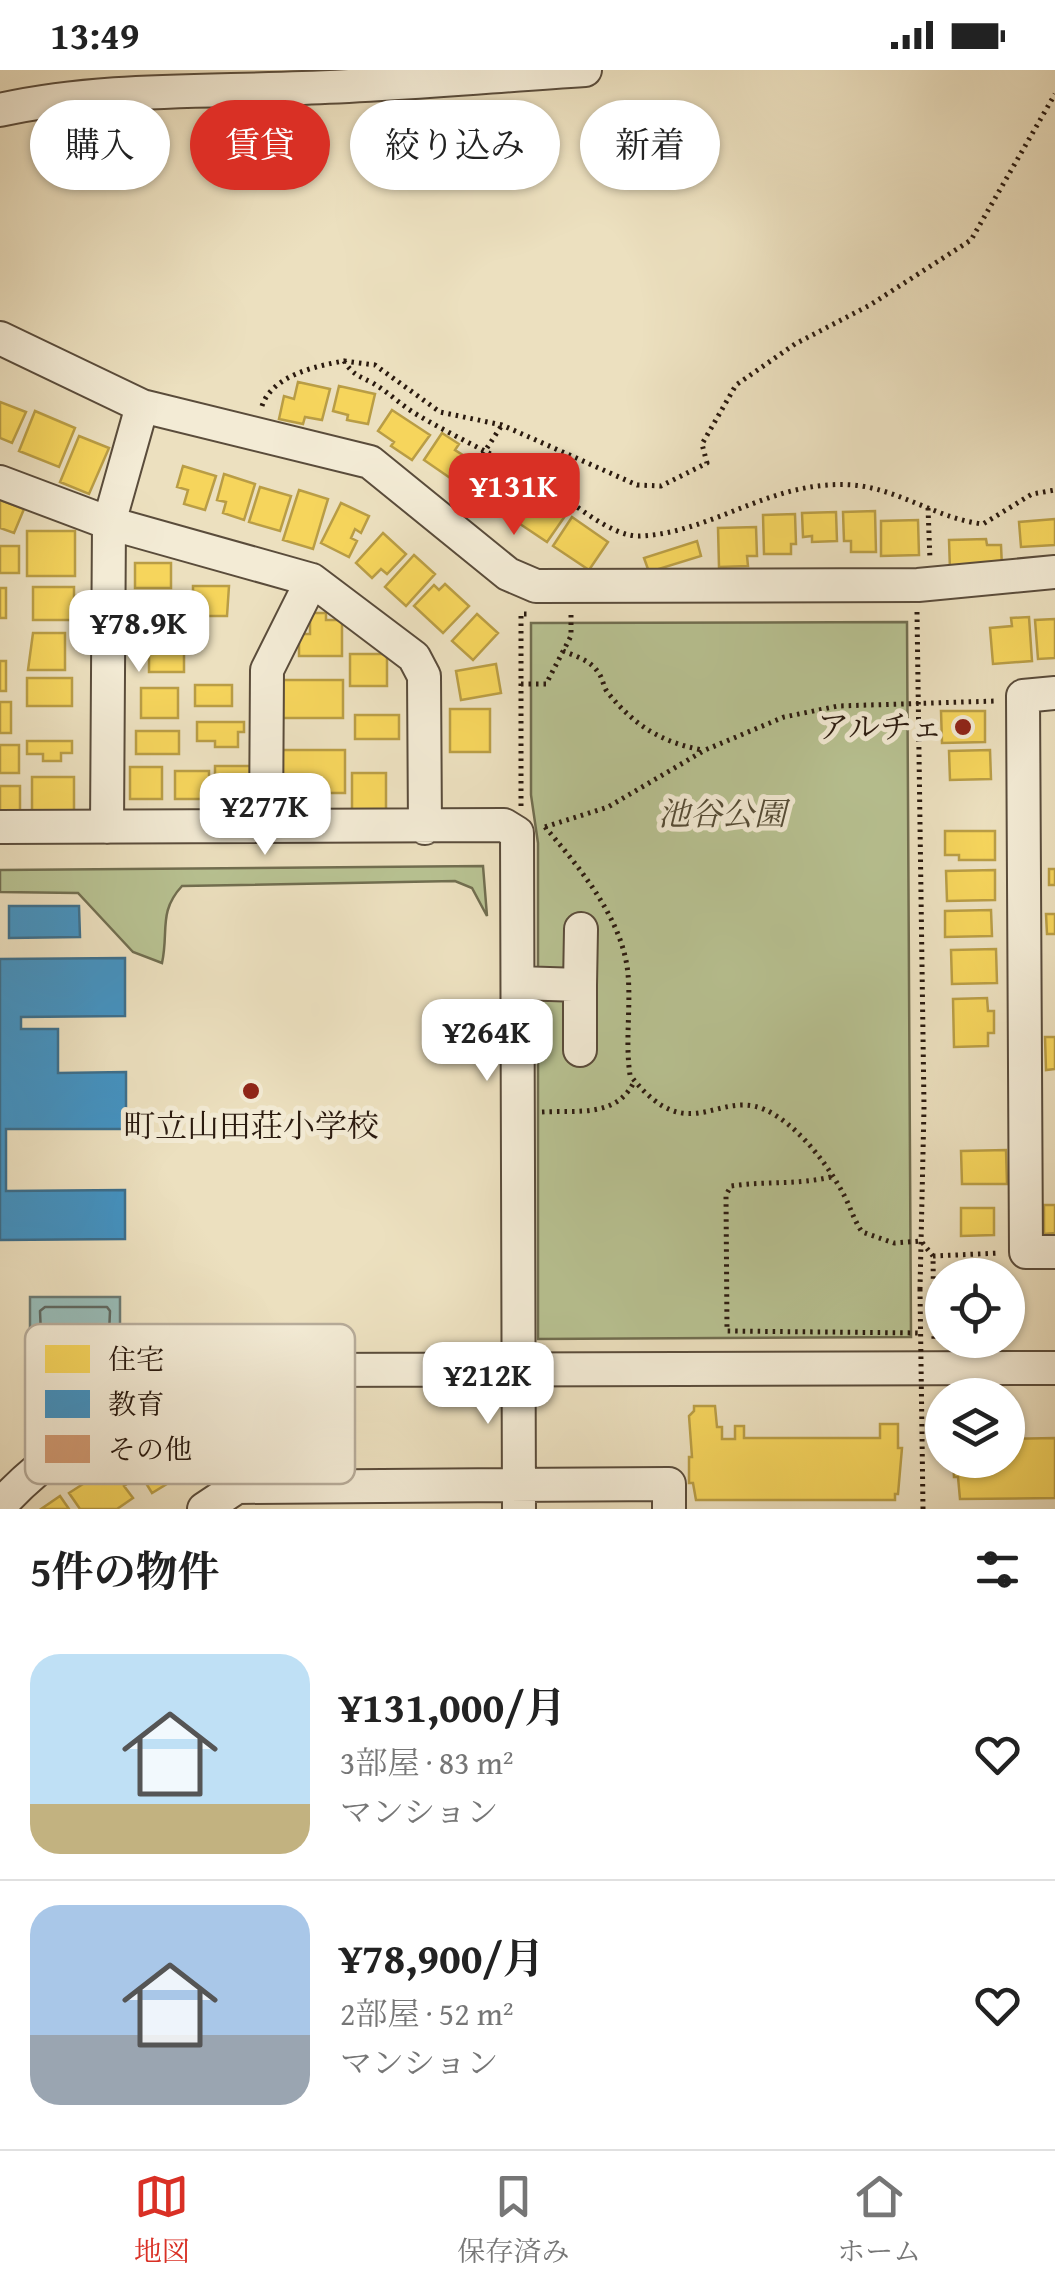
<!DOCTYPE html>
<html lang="ja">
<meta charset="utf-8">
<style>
body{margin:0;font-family:"Gentium Book Plus","Noto Serif JP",serif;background:#f6f6f6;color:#222;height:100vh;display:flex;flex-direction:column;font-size:38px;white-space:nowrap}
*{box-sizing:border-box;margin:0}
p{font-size:32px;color:#767676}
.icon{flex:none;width:55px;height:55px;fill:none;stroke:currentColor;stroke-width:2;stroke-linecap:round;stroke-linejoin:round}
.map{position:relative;height:1439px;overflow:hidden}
.drawer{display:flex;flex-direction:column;background:#fff;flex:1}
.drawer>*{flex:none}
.top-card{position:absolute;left:30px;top:30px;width:995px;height:90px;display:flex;gap:20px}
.fabs{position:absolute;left:925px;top:1188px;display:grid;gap:20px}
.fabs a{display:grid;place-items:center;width:100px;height:100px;border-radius:50%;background:#fff;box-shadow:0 2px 8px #0004;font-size:50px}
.price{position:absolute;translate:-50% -85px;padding:0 22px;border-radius:20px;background:#fff;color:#222;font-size:32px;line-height:65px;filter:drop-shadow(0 2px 5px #0008)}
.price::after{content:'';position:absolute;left:50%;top:60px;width:30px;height:22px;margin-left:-15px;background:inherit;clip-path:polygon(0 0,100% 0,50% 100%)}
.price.current{background:#d93025;color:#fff}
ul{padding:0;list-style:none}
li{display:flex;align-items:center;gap:30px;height:250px;padding:0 30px}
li+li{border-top:2px solid #e0e0e0}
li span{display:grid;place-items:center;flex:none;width:280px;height:200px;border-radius:30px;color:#555}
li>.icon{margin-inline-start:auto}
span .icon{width:120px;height:120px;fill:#fffc;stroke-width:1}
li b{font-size:42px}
h2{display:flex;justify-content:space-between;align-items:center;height:120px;padding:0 30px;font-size:42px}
.tag{padding:0 35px;border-radius:45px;background:#fff;box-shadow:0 2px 8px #0004;font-size:35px;line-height:90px}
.tag.current{background:#d93025;color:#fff}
.status{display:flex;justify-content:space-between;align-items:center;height:70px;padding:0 50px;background:#fff;direction:ltr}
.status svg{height:28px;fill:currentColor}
.dock{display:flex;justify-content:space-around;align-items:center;height:140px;border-top:2px solid #e0e0e0;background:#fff;font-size:28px;color:#767676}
.dock a{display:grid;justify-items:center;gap:5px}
.dock .current{color:#d93025}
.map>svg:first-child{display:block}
.green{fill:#b8c292;stroke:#716e50;stroke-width:2.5}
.water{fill:#99bcb7;stroke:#6d7b74;stroke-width:2.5}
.homes{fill:#f6d55c;stroke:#b99d45;stroke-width:2.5}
.schools{fill:#4393c3;stroke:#3c6f8d;stroke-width:2.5}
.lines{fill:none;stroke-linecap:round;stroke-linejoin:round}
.shore{stroke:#626b63;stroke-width:2.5}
.building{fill:#d09a73;stroke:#2a1a0f;stroke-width:2.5}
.minor-casing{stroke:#5a4c3b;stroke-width:36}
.path{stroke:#2a1a0f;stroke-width:5;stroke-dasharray:2.5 5;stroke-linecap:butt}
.minor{stroke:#f3ebd5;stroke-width:32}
.path-bridge{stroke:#2a1a0f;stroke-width:5;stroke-dasharray:2.5 5;stroke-linecap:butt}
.poi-dot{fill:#8f2418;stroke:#f3ebd5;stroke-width:4}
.labels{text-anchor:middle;stroke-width:10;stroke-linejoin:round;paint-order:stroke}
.poi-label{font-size:32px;fill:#2a1a0f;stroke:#f3ebd5;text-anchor:end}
.park-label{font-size:32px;font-style:italic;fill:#554c36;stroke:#f3ebd5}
.key{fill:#f3ebd5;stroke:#b7ac9a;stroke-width:2.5}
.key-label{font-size:28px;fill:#2a1a0f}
</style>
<div class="status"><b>13:49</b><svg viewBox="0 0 49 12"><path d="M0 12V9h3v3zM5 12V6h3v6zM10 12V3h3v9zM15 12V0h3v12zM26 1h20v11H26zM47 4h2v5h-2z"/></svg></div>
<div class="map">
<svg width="1055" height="1439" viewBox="0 0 1055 1439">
<rect width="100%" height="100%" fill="#ece0bf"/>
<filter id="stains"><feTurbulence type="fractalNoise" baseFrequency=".002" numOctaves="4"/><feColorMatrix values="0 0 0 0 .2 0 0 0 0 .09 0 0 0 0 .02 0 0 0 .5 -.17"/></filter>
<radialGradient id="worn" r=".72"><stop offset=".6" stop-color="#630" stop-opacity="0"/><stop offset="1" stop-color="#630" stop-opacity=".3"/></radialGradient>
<path class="green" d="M907 552 911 1267 538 1269V773L531 725V553Z
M483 796 487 846 472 818 455 811 182 816C158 842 169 861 162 893L133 882 78 823 0 822V800Z"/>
<path class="water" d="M30 1227H120V1277H82L81 1300H46V1279L30 1278Z"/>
<path class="homes" d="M298 312 330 319 322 350 305 347 303 354 279 349 284 326 294 329Z
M339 316 375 324 368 354 347 350 348 345 333 341Z
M0 332 26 342 12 373 0 368Z
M392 340 430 365 412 390 391 376 394 372 378 361Z
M35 341 75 358 59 397 19 381Z
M442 363 459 374 455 380 471 390 456 412 424 390Z
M79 366 109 378 89 424 60 412Z
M183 396 216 406 205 440 184 434 188 420 177 417Z
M486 403 519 425 503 447 471 425Z
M224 404 255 414 244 450 223 443 226 432 217 430Z
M260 417 291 426 280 461 249 452Z
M299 420 328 429 313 479 283 470Z
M532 424 565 446 547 472 514 450Z
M0 430 24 439 14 463 0 458Z
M341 433 369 446 361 463 355 459 351 468 357 471 349 487 321 473Z
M875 441 876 482H851V471H844L843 442Z
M836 442 837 471 812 472V466L803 467 802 443Z
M795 444 796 474H791V484H764L763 445Z
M572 447 608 472 589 500 553 476Z
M1055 449V475L1021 477 1019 452Z
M918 450 919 485 881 486V451Z
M756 457 757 486H747L748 496 719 497 718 458Z
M27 461H75V506H27Z
M383 463 406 484 387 504 381 499 372 508 356 493Z
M986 469 987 475H1001L1002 497 950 500 949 470Z
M697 471 701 486 649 502 644 488Z
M0 476H19V503H0Z
M414 485 435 504 406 536 385 517Z
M135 493H171V518H135Z
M445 514 469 536 443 563 414 536 434 515 439 520Z
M193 516H229L227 546H193Z
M33 517H74V550H33Z
M0 518H6V548H0Z
M145 527H177V535H183V558H136V532H145Z
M310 543H326V550H342V586H299V564H310Z
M477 544 498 563 473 590 452 571Z
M1029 547 1032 591 993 594 990 558 1012 556 1011 548Z
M1055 549V588L1038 589 1035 550Z
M33 563H65V600H28Z
M149 572H184V602H149Z
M350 584H387V616H350Z
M0 591H6V621H0Z
M496 594 501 623 461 630 456 601Z
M27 608H72V636H27Z
M283 610H343V648H283Z
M195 615H232V636H195Z
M141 618H178V648H141Z
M0 632H11V663H0Z
M450 639H490V682H450Z
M941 641H985V672L942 673Z
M355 645H399V669H355Z
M197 652H244V662H238V677H215V671H197Z
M136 661H179V684H136Z
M27 671H72V683H61V691H43V684H27Z
M0 675H19V703H0Z
M281 680H345V723H281Z
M990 680 991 709 950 710 949 681Z
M215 696H253V710H241V727H215Z
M130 697H162V729H130Z
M175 701H209V729H175Z
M352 703H386V743H352Z
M32 707H74V741H32Z
M0 716H20V744H0Z
M945 761H995V790H959V785H945Z
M1049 799H1055V815H1049Z
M995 800V830L947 831 946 801Z
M991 840 992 866 945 867V841Z
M1046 844H1055V864H1047Z
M996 879 997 913 952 914 951 880Z
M987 928 988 941H994V963H988V976L954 977 953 929Z
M1045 967H1055V999L1046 1000Z
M1006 1080 1007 1114H962L961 1081Z
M1044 1135H1055V1163L1044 1164Z
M961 1138H994V1165L961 1166Z
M694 1336H715L717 1357H722V1369H735V1356H744V1368H880V1354H898V1378H902L898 1424H895V1430H696L693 1413H689V1387H692L689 1346 694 1341Z
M1055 1368V1428L960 1429 958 1407H954L953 1390H1008V1369Z
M178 1372 193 1398 152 1423 136 1397Z
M111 1396 115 1402 121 1398 130 1412 124 1416 133 1428 117 1439H80L69 1423Z
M60 1426 69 1439H41Z"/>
<path class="schools" d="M9 836H79L80 867 9 868Z
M125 888V946L21 947V959H58V1003L126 1002V1059H6V1121L125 1120V1169L0 1170V889Z"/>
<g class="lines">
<path class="shore" d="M45 1237H107L110 1241 109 1264C88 1274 76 1256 70 1289L59 1290 53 1273 41 1265 40 1241Z"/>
</g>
<path class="building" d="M981 1198V1205H953V1199Z"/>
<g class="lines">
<defs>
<path id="minor" d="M0 40C99 18 202 22 303 18 397 15 491 6 585 0
M0 268 142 336 370 392 508 504 536 516 918 515 1055 502
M0 412 109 453 312 510 414 587 424 606 425 758
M1055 623 1023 626 1026 1182H1055
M0 757 504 755 517 763 519 1439
M107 757 109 453 142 336
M266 757 267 600 312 510
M518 913 580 915V980
M580 915 581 859
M0 1436C72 1355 185 1310 290 1300L1055 1298
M204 1439 237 1417 669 1414V1439"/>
</defs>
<use href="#minor" class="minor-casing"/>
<path class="path" d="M344 291 375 295 440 342 502 355 637 415 661 416 707 393 702 374 736 315 795 274 870 235 971 170 1055 24
M262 336C272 306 315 296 344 291 353 305 359 306 373 313 388 322 401 335 416 344 458 369 502 388 543 413 569 429 611 468 641 466 715 462 772 409 853 415 899 419 938 449 983 454L1032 424 1055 420
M454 428 502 355
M928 438 930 490
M917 542 924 1037 920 1219
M563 581C575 586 590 590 598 602 603 608 603 617 608 623 635 656 661 672 702 680
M521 614H546L571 566V543
M521 736V544H528
M545 757C579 797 623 849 628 904 631 937 625 972 630 1005 692 1085 720 1010 775 1045 804 1063 830 1098 845 1127 851 1139 854 1150 862 1162L894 1173 921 1171 933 1186 934 1272
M545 757 608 737 705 680 784 647 838 636 996 631
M542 1042C577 1040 616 1048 634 1012
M831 1107C797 1115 765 1111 731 1116L726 1125 727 1261 921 1263
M933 1186 1000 1183"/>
<use href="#minor" class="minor"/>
<path class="path-bridge" d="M920 1219 923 1439"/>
</g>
<g class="poi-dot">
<circle cx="963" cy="657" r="10"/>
<circle cx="251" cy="1021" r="10"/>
</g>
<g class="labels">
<g class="poi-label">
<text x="943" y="668">アルチェ</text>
<text x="251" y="1067" text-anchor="middle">町立山田荘小学校</text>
</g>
<g class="park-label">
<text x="722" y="755">池谷公園</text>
</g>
</g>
<rect x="25" y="1254" width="330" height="160" rx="15" class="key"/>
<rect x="45" y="1275" width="45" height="28" fill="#f6d55c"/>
<rect x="45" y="1320" width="45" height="28" fill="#4393c3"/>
<rect x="45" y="1365" width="45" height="28" fill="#d09a73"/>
<g class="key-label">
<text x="108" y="1299">住宅</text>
<text x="108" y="1344">教育</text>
<text x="108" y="1389">その他</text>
</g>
<rect width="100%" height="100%" filter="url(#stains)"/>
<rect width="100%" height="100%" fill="url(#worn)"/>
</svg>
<div class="fabs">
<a><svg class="icon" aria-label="locate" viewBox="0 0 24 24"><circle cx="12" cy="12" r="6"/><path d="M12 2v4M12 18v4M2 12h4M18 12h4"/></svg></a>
<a><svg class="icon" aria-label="layers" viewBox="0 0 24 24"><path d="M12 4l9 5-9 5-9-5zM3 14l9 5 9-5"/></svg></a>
</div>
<b class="price current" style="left:514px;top:468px">¥131K</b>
<b class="price" style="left:139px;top:605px">¥78.9K</b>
<b class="price" style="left:265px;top:788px">¥277K</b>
<b class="price" style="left:487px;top:1014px">¥264K</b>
<b class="price" style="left:488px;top:1357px">¥212K</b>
<div class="top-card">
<a class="tag">購入</a>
<a class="tag current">賃貸</a>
<a class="tag">絞り込み</a>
<a class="tag">新着</a>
</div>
</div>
<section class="drawer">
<h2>5件の物件<svg class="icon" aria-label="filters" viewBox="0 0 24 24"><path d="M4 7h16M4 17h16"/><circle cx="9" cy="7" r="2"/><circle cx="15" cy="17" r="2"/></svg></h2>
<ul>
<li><span style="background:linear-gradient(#bfe0f5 75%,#c2b280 0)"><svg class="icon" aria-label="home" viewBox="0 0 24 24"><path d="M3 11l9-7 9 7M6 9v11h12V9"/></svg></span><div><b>¥131,000/月</b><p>3部屋 · 83 m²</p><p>マンション</p></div><svg class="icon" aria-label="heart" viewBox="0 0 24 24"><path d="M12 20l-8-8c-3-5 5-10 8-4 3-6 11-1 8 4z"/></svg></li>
<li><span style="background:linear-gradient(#a9c7e8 65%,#9aa5b1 0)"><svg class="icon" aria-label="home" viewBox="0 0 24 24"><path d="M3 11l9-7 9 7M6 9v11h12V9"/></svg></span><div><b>¥78,900/月</b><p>2部屋 · 52 m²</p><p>マンション</p></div><svg class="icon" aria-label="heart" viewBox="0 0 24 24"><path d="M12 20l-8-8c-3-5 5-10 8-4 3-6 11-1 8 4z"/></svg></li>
</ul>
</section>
<nav class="dock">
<a class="current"><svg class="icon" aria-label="map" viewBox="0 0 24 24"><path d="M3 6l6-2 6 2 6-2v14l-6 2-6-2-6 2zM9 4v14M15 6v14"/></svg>地図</a>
<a><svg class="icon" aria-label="saved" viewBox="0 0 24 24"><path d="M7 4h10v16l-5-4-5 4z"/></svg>保存済み</a>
<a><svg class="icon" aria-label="home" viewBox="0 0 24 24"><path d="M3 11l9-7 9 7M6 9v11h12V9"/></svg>ホーム</a>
</nav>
